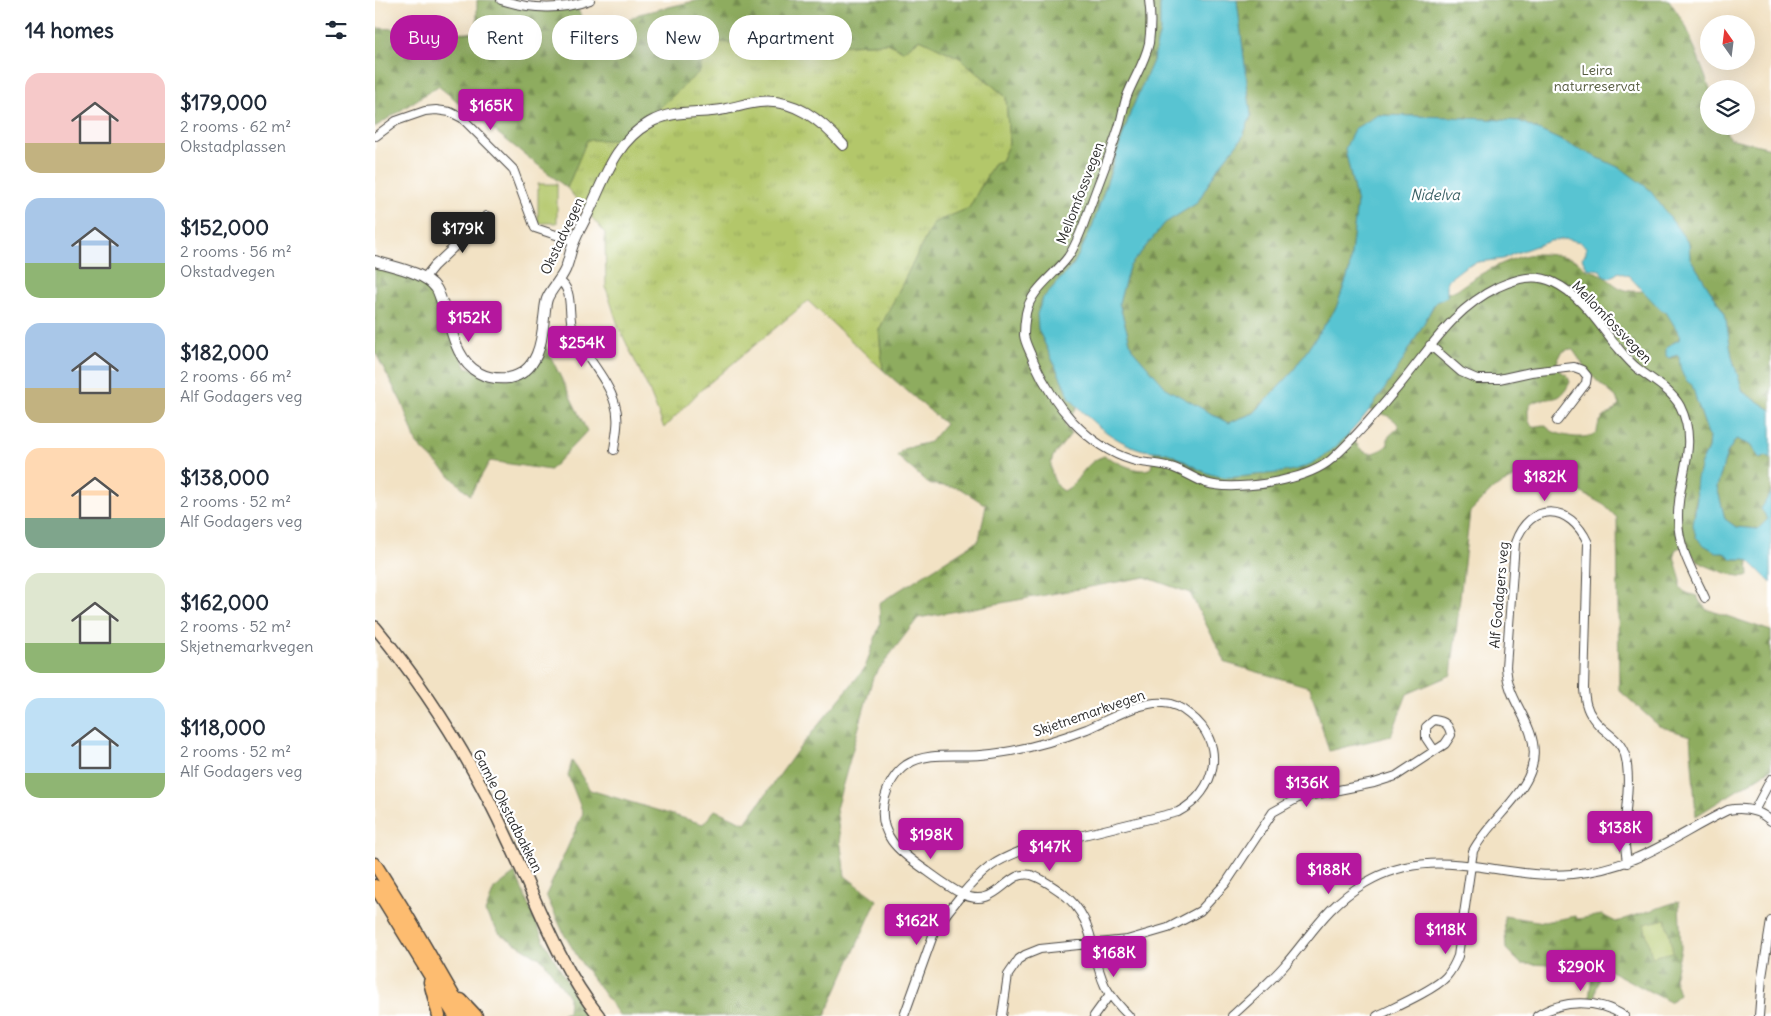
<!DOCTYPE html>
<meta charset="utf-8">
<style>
body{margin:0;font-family:Delius,sans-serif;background:#f6f6f7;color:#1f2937;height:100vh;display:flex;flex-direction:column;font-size:19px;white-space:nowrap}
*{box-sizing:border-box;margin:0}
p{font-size:16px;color:#747a83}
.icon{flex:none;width:28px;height:28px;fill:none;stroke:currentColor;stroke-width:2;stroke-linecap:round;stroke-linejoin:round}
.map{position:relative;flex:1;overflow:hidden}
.sheet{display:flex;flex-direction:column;background:#fff;width:375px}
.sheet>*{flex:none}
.banner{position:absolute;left:15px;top:15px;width:475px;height:45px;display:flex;gap:10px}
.needle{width:32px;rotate:346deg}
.buttons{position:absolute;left:1325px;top:15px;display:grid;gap:10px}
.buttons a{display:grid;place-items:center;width:55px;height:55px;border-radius:50%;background:#fff;box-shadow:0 5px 20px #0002;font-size:25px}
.price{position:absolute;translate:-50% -42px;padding:0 11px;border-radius:5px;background:#b5179e;color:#fff;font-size:16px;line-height:32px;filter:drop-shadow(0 1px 2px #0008)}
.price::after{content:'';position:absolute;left:50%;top:30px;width:15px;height:11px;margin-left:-8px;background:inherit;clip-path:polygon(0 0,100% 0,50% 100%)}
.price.current{background:#222;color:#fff}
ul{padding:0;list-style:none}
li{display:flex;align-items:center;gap:15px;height:125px;padding:0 25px}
li span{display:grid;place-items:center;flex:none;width:140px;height:100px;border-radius:15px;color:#555}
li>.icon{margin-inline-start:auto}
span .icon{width:60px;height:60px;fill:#fffc;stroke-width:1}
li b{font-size:21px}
h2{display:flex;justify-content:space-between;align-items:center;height:60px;padding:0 25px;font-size:21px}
.tag{padding:0 18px;border-radius:22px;background:#fff;box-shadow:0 5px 20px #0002;font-size:18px;line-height:45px}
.tag.current{background:#b5179e;color:#fff}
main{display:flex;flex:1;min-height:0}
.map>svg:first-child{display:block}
.grass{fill:url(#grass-tufts);stroke:#6f794b}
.forest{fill:url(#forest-firs);stroke:#5c6c45;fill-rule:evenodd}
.pitch{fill:#b3c76b;stroke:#6f794b}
.water{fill:#58c4d2;stroke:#42787e}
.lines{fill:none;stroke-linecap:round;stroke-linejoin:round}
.minor-casing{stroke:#494642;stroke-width:10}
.tertiary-casing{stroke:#494642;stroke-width:12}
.secondary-casing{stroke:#494642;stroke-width:14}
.trunk-casing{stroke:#494642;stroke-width:15}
.minor{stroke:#fff;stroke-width:8}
.tertiary{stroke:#fff;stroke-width:10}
.secondary{stroke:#fee4c5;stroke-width:11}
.trunk{stroke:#fdbc6f;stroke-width:12}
.labels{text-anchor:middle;stroke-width:4.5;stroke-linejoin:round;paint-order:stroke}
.park-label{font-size:14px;fill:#545a3e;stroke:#fff}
.street-label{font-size:14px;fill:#2b2b2b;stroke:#fff}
.water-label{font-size:15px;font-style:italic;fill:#3b6165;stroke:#fff}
</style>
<main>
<section class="sheet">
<h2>14 homes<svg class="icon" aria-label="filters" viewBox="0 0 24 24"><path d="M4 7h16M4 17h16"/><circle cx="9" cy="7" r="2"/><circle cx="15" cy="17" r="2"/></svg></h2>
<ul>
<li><span style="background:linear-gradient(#f6c9c9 70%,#c2b280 0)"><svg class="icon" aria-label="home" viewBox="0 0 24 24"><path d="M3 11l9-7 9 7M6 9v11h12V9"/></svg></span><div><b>$179,000</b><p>2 rooms · 62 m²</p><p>Okstadplassen</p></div></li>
<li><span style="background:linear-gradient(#a9c7e8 65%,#8fb573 0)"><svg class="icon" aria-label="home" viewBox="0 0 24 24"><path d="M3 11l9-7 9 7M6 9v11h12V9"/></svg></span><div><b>$152,000</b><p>2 rooms · 56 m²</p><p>Okstadvegen</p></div></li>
<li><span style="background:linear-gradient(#a9c7e8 65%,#c2b280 0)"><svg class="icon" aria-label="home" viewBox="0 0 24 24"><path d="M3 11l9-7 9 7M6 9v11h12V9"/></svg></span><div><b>$182,000</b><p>2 rooms · 66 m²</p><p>Alf Godagers veg</p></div></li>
<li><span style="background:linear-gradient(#ffd9b3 70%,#7fa58c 0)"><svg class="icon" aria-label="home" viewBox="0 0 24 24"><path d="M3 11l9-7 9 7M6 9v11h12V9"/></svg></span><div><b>$138,000</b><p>2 rooms · 52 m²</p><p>Alf Godagers veg</p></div></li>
<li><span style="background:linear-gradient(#dfe7d0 70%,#8fb573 0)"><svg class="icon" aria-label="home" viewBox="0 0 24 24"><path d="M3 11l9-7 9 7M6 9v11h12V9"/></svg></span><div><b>$162,000</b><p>2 rooms · 52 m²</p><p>Skjetnemarkvegen</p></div></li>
<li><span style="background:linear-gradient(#bfe0f5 75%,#8fb573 0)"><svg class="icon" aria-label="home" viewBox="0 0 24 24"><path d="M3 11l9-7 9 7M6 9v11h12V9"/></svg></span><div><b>$118,000</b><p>2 rooms · 52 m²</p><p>Alf Godagers veg</p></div></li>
</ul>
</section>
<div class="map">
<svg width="1396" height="1016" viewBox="0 0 1396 1016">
<defs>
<pattern id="grass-tufts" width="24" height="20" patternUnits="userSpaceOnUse" patternTransform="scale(1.25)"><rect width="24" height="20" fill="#b3c76b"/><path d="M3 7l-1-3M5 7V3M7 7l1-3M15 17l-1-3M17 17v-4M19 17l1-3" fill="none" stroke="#9aab5d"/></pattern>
<pattern id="forest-firs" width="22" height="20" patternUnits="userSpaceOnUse" patternTransform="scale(1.25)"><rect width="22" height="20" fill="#8eac5f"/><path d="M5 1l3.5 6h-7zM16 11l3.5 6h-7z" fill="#748c4f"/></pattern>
</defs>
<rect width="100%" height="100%" fill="#fff"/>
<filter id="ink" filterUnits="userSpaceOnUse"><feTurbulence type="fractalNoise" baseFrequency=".02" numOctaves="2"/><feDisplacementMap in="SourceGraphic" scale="10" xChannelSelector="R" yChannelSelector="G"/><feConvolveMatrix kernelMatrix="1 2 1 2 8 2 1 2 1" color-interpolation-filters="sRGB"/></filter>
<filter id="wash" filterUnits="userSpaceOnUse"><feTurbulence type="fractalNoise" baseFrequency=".0096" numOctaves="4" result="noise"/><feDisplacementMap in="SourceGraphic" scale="20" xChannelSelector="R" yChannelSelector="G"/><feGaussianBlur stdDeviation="1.12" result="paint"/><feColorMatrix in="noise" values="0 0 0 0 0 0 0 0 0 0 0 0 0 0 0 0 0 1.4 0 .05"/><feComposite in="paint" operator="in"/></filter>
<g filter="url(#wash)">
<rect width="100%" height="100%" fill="#f2e2c4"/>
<path class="grass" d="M377 30 432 47 513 43 528 51 545 39 585 58 631 97 634 143 626 161 619 163 594 208 558 224 504 330 508 370 433 301 327 389 289 428 274 390 244 328 231 288 230 233 192 188 212 139 239 140 278 114 325 40 370 44Z"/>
<path class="forest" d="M102 0H137L145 2 201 6 219 42 264 14 324 0H785V31L778 61 756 111 717 227C711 240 706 254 697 265 681 287 660 297 663 329L695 398 702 406 700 411 690 423V425L696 433 695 435C690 442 684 448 679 455 672 466 678 485 689 491 704 484 708 462 729 456 742 461 762 475 776 468L779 452 794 453C807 460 821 470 836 474 850 477 863 476 878 475 922 471 942 466 973 433 978 438 982 446 987 450 995 457 1007 451 1013 444V437L1024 427C1021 417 1004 412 994 410L1015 380 1061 302 1072 295V293C1082 291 1088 285 1096 280 1112 270 1141 255 1160 254 1173 254 1190 255 1202 261 1205 263 1207 266 1210 269 1215 271 1220 271 1225 274 1244 286 1244 293 1270 291L1285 309 1294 314 1305 335 1303 340 1296 344V358L1302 355 1304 357C1306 370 1308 376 1317 384L1322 402 1334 437 1333 448 1326 463 1321 488 1322 498 1319 508 1321 537C1330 546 1336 551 1348 552L1357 559H1370L1373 560 1374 575C1366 580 1335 568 1326 563 1319 558 1315 551 1309 546L1301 549 1299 554 1300 560 1306 580C1301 591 1314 594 1322 596L1325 602 1331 609 1396 631V769L1321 816 1315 736 1284 726 1244 690 1242 518 1229 505 1160 467 1119 488 1095 512 1076 675 1032 694 1016 736 954 751 935 687 851 663 815 593 770 577 543 618 498 677 461 809 470 876 502 900 450 1016H245L207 964 189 934 171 895 208 813 193 775 197 761 215 790 328 824 340 810 370 823 422 751 490 668 505 624 504 603 604 540 611 505 584 488 554 484 522 456 528 449 555 442 570 424 508 370 504 330 558 223 594 208 619 163 626 161 634 143 631 97 585 58 545 39 528 51 513 43 432 47 377 31 370 44 326 40V70L278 114 239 140H212L192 188 63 86 0 127V28L102 33ZM1194 349 1198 350 1209 366 1222 381 1241 397 1244 405C1235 417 1223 414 1222 433 1209 440 1192 437 1179 432 1175 431 1172 426 1169 425 1165 425 1161 427 1157 426 1153 421 1153 418 1153 411 1154 397 1173 401 1183 397 1189 394 1192 388 1195 382L1192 375 1183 370 1182 362 1187 352Z
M862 0H1294L1311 26 1335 89 1334 126H1349L1354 138 1396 148V410L1368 392 1357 357 1350 314 1315 258 1314 244 1247 169 1144 121 1074 117 1003 115 970 149 982 203 974 272 961 308 916 374 879 413 853 423 792 390 757 349 744 303 754 267 790 223 822 203 842 169 867 138 876 116Z
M0 261 48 275 63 295 91 367 133 379 150 368 168 341 212 431 175 470 115 461 95 495 42 444 27 403 0 352Z
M1361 439 1375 445 1385 459 1391 456 1396 459V492L1394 494 1393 519 1383 529 1361 527 1350 519 1342 487 1352 453Z
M140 873 169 941 205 1004 210 1016H187L188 1013H193L194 997 168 960 125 934 110 912 119 889Z
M1304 901 1306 949 1299 978 1304 994 1295 1002 1226 966 1219 1000H1214L1217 973 1179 965 1146 964 1131 949 1129 916 1169 922 1201 916 1202 919 1227 915 1241 922Z"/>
<path class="pitch" d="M163 184H182V223H163Z
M1291 919 1298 952 1277 957 1269 924Z"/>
<path class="water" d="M785 0H862L876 116 867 138 842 169 822 203 790 223 754 267 744 303 757 349 792 389 853 423 879 413 916 374 961 308 974 272 982 203 970 149 979 129 1003 115 1074 117 1144 121 1247 169 1274 189 1314 244 1315 258 1350 314 1357 357 1368 392 1396 410V459L1391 456 1385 459 1375 445 1361 439 1352 453 1342 487 1350 519 1361 527 1383 529 1393 519 1386 509 1396 492V583L1373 560 1370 559H1357L1349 552H1341L1329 545 1321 537 1318 525 1322 498 1321 488 1322 479 1326 463 1333 449 1334 437 1322 402 1317 385C1307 379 1305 369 1304 357L1302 355 1294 358 1291 356V349L1296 344 1304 340 1305 335 1291 312 1285 309 1254 276 1244 272 1235 278 1228 275 1225 270 1212 268 1207 258 1211 253V247L1205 242 1192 239 1175 241 1138 254 1128 259 1103 262 1091 266 1074 279 1072 283V297L1061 302 1058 306C1033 354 990 431 943 460 924 472 902 473 881 475 869 476 855 479 843 476 825 473 811 460 795 454 785 450 774 452 765 449 738 441 712 419 695 398L663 329 662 314 668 298 698 265 704 254 717 227 756 111 778 61 785 31Z"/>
</g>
<g filter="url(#ink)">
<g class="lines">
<defs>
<path id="minor" d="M126 0C155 9 185 11 215 0
M774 0C776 14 776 28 774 43 770 62 759 78 752 96 748 107 747 119 743 130 735 155 725 179 716 204 709 222 704 241 693 257 680 275 656 289 651 313 650 319 649 329 649 335 650 344 656 353 659 362 678 404 711 446 757 460 771 464 786 463 799 468 810 472 820 479 831 483 852 490 896 484 916 478 932 474 949 467 960 456 981 437 1000 414 1018 393 1053 353 1074 311 1123 287 1141 279 1159 273 1178 282 1204 294 1221 320 1238 342 1246 351 1253 361 1262 368 1277 380 1295 389 1305 406 1325 446 1302 478 1303 518 1303 548 1318 572 1330 598
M1 136 21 121 50 111 61 110 75 112 87 118 138 169 160 228 199 241
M50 277 59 266 112 216
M183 280C200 289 192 314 198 330 209 356 232 377 240 404 245 419 241 434 239 450
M1055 345 1086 372 1102 379H1124L1156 372 1199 367 1207 370 1212 376 1211 383 1182 421
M1379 811 1396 779
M529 1016 560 930C574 909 596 881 616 866 627 858 639 854 651 849L803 812C842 792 852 743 815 715 808 709 798 703 788 703 780 702 767 705 759 708 743 714 728 722 712 729 678 742 643 752 606 755 582 757 552 751 531 765 521 772 513 785 510 797 500 834 524 852 552 871 563 879 575 888 587 894 622 911 631 869 656 875 667 878 677 886 686 892 722 919 714 952 730 986 736 997 745 1007 754 1016
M627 1016 633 975 644 959 650 955 665 949 752 940 793 928 825 911 851 883 898 812 923 798 999 783 1021 776 1070 744 1076 735C1074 725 1070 721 1059 720L1051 727V738L1059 750
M719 1016 735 994
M857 1016C874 1000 893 984 909 966 937 934 951 906 990 883 1060 841 1126 881 1197 874 1263 868 1297 837 1353 810 1369 807 1384 810 1396 821
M1002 1016C1020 1007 1059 990 1071 977 1077 970 1080 964 1083 956L1098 851C1119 811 1174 783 1155 732 1146 707 1133 696 1131 667L1140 543C1155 501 1195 503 1213 543L1209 689C1210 700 1211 709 1218 718 1228 733 1244 736 1250 755 1256 777 1251 803 1250 824 1249 837 1250 850 1252 863
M1162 1016C1188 999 1223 999 1249 1016
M1384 1016 1387 977 1396 921"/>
<path id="tertiary" d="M0 261C18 267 50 272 61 288 64 292 65 298 67 302 77 327 79 359 104 373 113 378 124 379 134 378 163 372 167 342 169 318 170 312 170 305 172 299 176 289 185 281 190 270 194 262 195 251 199 242 203 231 209 222 214 211 230 178 240 142 274 123 299 108 325 115 351 109 362 107 373 103 384 102 419 98 446 120 468 145"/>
<path id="secondary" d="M0 627C54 692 99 765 134 842 162 901 182 963 224 1016"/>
<path id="trunk" d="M0 864 27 907 90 1016
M0 886 80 1016
M55 982 64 1016
M86 1000 101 1016"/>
</defs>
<use href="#minor" class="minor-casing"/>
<use href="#tertiary" class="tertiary-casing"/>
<use href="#secondary" class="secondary-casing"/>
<use href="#trunk" class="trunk-casing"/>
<use href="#minor" class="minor"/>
<use href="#tertiary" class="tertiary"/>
<use href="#secondary" class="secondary"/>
<use href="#trunk" class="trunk"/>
</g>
</g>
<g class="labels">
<g class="park-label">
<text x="1222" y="75">Leira<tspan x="1222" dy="16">naturreservat</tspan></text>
</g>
<g class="street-label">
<text transform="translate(705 193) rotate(-69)" y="5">Mellomfossvegen</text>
<text transform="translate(187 236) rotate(-65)" y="5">Okstadvegen</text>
<text transform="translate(1237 322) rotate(46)" y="5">Mellomfossvegen</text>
<text transform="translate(1124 595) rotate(-85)" y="5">Alf Godagers veg</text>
<text transform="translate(714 713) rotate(-19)" y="5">Skjetnemarkvegen</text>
<text transform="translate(133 811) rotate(63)" y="5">Gamle Okstadbakkan</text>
</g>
<g class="water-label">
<text x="1060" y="200">Nidelva</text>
</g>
</g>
</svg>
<div class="buttons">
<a><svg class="needle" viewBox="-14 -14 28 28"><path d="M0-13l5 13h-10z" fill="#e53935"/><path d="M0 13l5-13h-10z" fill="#747a83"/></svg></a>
<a><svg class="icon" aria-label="layers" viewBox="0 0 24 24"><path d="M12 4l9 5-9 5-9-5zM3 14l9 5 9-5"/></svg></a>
</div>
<b class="price" style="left:116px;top:131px">$165K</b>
<b class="price current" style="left:88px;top:254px">$179K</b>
<b class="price" style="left:94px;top:343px">$152K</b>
<b class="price" style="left:207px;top:368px">$254K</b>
<b class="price" style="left:1170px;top:502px">$182K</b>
<b class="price" style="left:932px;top:808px">$136K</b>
<b class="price" style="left:1245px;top:853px">$138K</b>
<b class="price" style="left:556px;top:860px">$198K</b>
<b class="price" style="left:675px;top:872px">$147K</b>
<b class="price" style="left:954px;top:895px">$188K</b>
<b class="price" style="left:542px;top:946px">$162K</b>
<b class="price" style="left:1071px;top:955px">$118K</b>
<b class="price" style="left:739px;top:978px">$168K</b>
<b class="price" style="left:1206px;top:992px">$290K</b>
<div class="banner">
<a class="tag current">Buy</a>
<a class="tag">Rent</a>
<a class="tag">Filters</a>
<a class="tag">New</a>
<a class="tag">Apartment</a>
</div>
</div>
</main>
